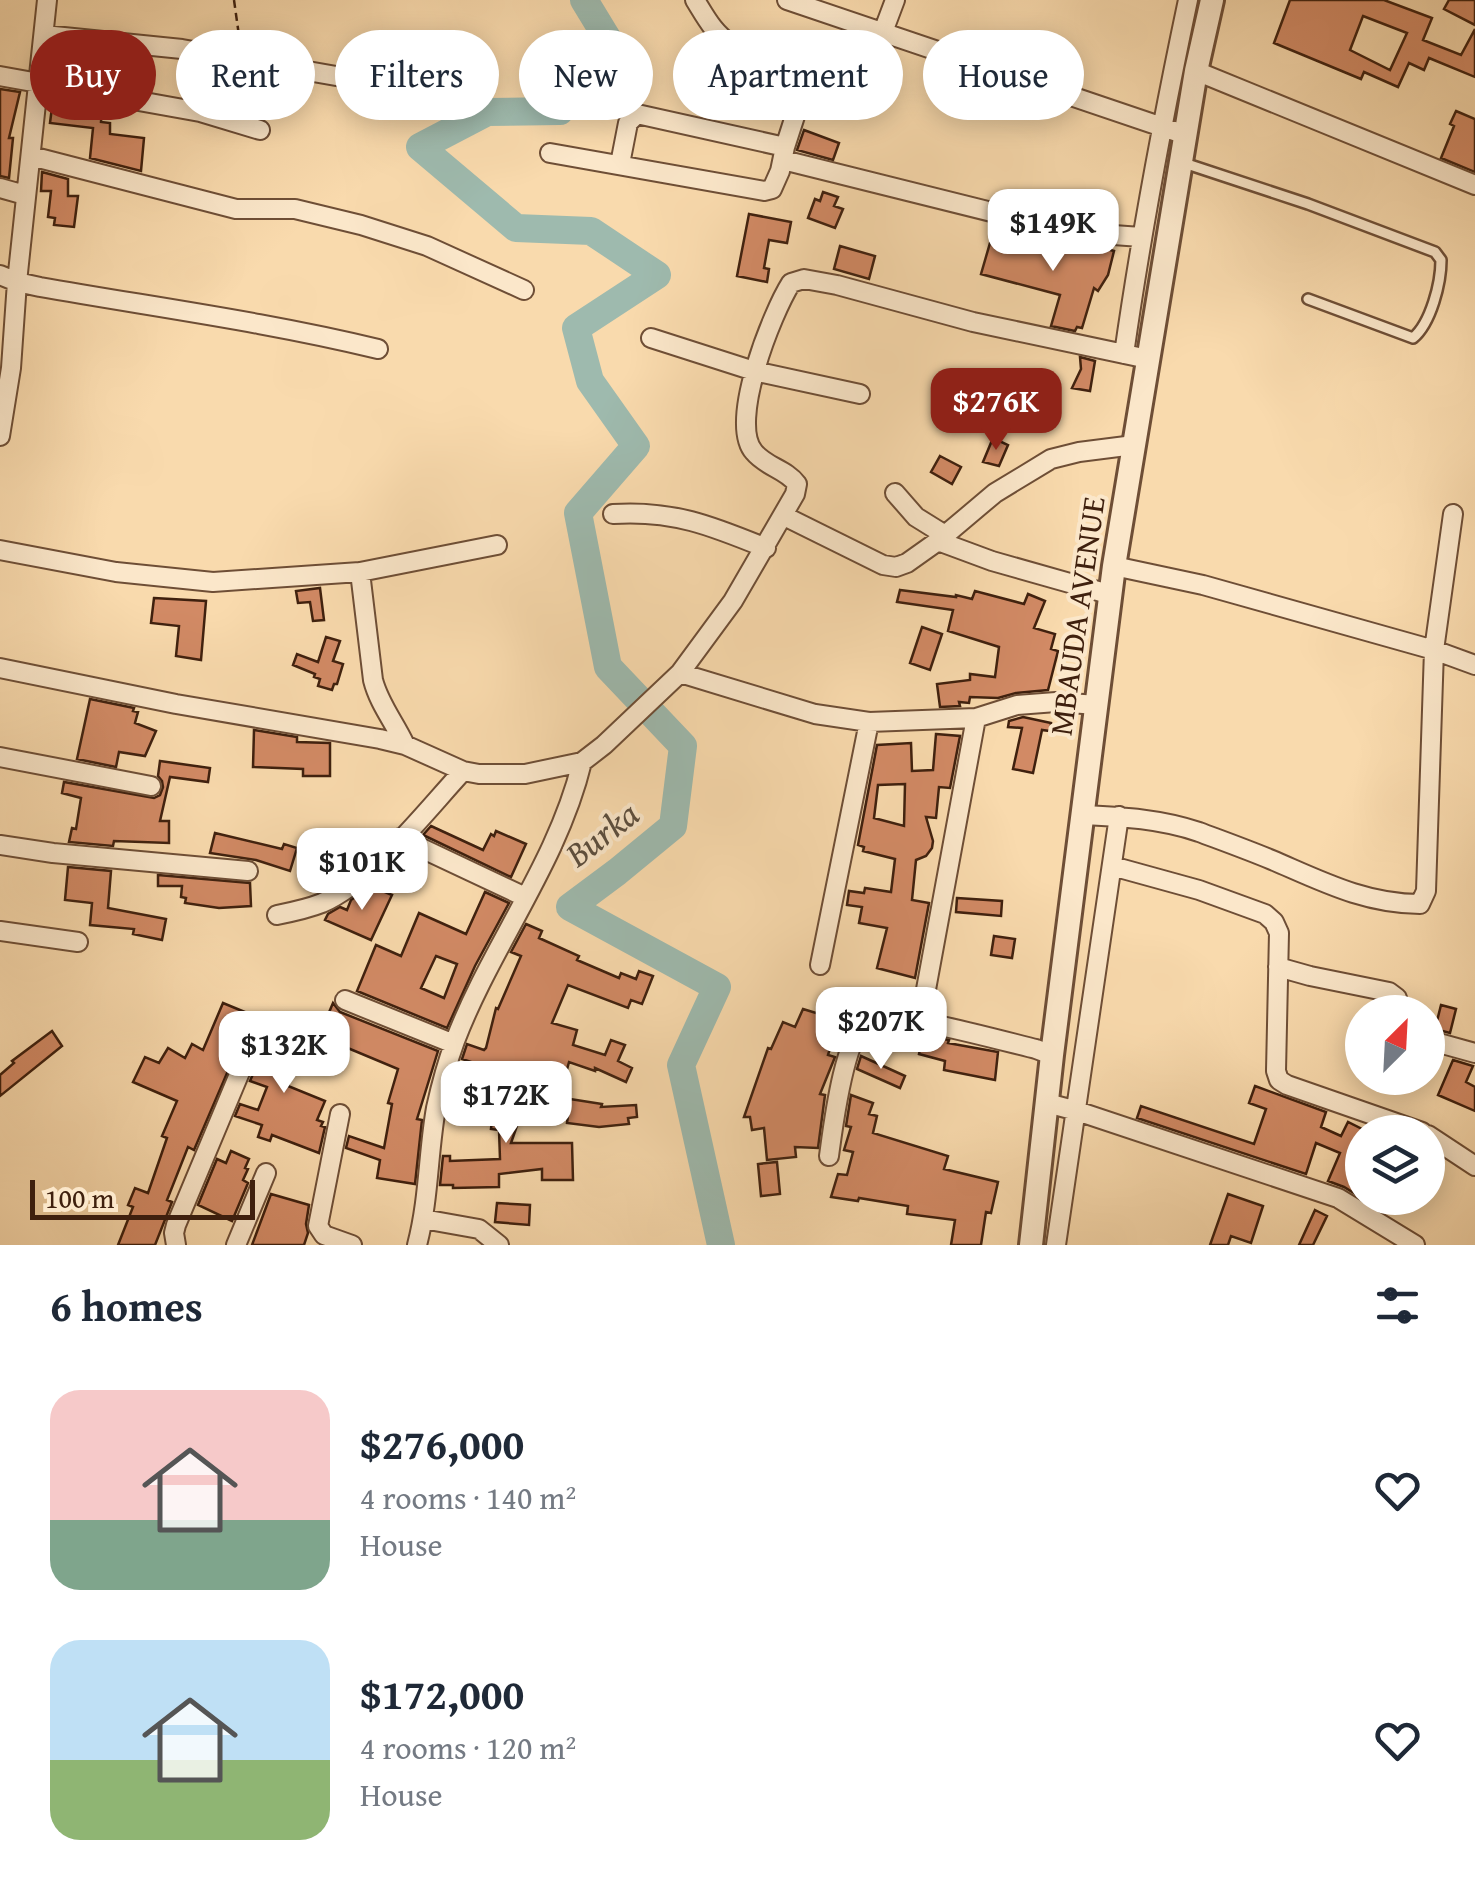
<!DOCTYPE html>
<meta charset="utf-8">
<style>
body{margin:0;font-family:"Gentium Book Plus",serif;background:#f2f2f3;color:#1f2937;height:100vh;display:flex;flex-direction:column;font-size:38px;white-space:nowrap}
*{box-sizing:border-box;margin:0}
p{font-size:32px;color:#747a83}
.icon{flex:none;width:55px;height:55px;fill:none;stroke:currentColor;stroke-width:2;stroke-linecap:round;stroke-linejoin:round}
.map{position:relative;height:1245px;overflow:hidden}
.details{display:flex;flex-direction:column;background:#fff;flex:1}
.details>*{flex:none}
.banner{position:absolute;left:30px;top:30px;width:1415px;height:90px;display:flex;gap:20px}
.needle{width:65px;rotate:24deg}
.tools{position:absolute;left:1345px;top:995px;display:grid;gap:20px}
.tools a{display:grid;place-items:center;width:100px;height:100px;border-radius:50%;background:#fff;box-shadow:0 5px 25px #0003;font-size:50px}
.scale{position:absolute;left:30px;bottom:25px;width:225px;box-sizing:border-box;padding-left:10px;border:5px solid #3f200e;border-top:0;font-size:28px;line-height:35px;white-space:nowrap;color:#3f200e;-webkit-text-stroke:8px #fbe7ca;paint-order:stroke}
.price{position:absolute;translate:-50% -85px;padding:0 22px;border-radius:20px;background:#fff;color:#222;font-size:32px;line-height:65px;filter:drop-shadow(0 2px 5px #0008)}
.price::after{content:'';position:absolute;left:50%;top:60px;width:30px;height:22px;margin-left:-15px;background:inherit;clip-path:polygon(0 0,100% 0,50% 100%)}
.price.on{background:#8f2418;color:#fff}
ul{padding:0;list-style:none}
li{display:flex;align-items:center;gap:30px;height:250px;padding:0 50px}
li span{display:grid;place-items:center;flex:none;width:280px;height:200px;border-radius:30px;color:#555}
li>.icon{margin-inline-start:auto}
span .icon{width:120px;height:120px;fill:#fffc;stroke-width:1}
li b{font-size:42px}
h2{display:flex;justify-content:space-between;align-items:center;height:120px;padding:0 50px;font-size:42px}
.pill{padding:0 35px;border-radius:45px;background:#fff;box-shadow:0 5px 25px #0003;font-size:35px;line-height:90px}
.pill.on{background:#8f2418;color:#fff}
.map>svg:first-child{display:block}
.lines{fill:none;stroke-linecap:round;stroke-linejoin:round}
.river{stroke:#9ebaae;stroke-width:28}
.building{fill:#d28a65;stroke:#3f200e;stroke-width:2.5;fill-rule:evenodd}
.service-casing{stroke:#6e4e36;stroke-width:14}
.minor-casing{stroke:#6e4e36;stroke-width:22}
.tertiary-casing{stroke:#6e4e36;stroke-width:28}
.path{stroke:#3f200e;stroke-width:2.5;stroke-dasharray:8 5;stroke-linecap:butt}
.service{stroke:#fbe7ca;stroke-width:9}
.minor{stroke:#fbe7ca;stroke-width:18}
.tertiary{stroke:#fbe7ca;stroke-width:22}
.labels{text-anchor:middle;stroke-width:8;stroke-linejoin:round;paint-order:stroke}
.street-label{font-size:32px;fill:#3f200e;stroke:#fbe7ca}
.water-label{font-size:35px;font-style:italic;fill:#5c4e3e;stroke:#fbe7ca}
</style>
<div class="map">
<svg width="1475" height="1245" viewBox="0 0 1475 1245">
<rect width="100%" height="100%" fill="#f9daad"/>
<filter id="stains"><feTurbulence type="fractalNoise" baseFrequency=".002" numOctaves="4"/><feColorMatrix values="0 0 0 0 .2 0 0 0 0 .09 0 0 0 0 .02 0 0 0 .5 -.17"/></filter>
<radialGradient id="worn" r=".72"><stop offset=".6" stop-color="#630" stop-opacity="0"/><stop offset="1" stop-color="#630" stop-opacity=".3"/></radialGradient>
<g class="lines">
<path class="river" d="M584 0 612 46 560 111 487 112 420 147 516 228 591 231 657 275 576 328 590 381 636 446 578 513 608 667 683 746 673 826 617 872 570 907 717 987 681 1065 721 1245"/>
</g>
<path class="building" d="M1290 0H1384L1432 18 1423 40 1461 55 1475 29V77L1429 58 1424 70 1409 63 1398 87 1364 72 1361 79 1274 43ZM1363 16 1407 33 1390 70 1350 50Z
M1449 0H1475V25L1444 9Z
M0 89 20 92 9 138H13L9 178 0 176Z
M53 99 102 107 101 122 110 123V134L144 138 141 171 90 158 93 128 50 123Z
M1456 111 1475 119V172L1441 158 1454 126 1450 124Z
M804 130 839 143 833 160 797 150Z
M42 172 68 179V196H78L74 227 54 225 55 218 48 217 51 191H41Z
M823 192 838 197 834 206 843 209 835 228 808 218 815 199 820 201Z
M749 214 791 222 787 243 769 240 764 268 769 269 767 282 737 276Z
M1005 237 1043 247 1048 239 1084 248 1085 245 1099 247 1114 251 1108 275 1098 291 1094 288 1082 328 1077 327 1075 331 1051 326 1060 295 981 274 990 243 1003 246Z
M840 246 875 256 869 279 834 269Z
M1080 357 1095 361 1090 391 1072 388 1081 369Z
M993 438 1008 445 999 466 983 462Z
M940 456 961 467 952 484 931 472Z
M320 588 324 620 313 621 310 602 298 603 296 591Z
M900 590 956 597V595L972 599 975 591 1024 604 1028 594 1045 601 1034 628 1055 634 1051 649 1058 651 1048 690 1016 693 998 698 970 697 969 703 959 702 960 706 940 707 937 684 970 680V674L995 677 999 647 948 631 953 610 897 602Z
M154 598 206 601 201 660 176 656 179 626 151 623Z
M922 627 942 634 930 670 910 663Z
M326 637 340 641 333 661 343 664 337 684H334L332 690 318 686 320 679 314 677 315 674 293 665 297 654 318 662Z
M90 699 134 708 133 711 138 712 135 723 156 731 145 756 119 752 116 767 77 759Z
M1023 717 1051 723 1050 731 1042 730 1033 773 1013 769 1022 728 1008 727 1009 721Z
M254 730 297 737V742L330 743V776H303V769L253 767Z
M936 734 960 736 950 788 939 787 936 818 926 817 933 841 932 848 926 856 916 860 912 900 929 903 915 978 877 968 887 928 859 923 862 907 847 905 849 891 864 893 865 888 891 892 895 859 863 851 864 847 858 845 877 745 911 743 912 771 933 770ZM905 784 904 826 874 818 878 785Z
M160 761 210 768 208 782 170 777 160 821H169V843L114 841 113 846 69 842 72 828 76 829 81 798 62 793 64 782 154 798 160 795 163 787 162 781 158 776Z
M431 826 483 850 491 834 494 836 496 831 526 844 511 877 423 835Z
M215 833 282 849 284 844 297 848 290 871 256 860 210 853Z
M68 867 111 871 108 908 166 919 162 940 133 934 134 929 90 925 92 903 65 900Z
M158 875 250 883 251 906 219 908 185 903 186 898 181 897 182 886H158Z
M371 886 392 895 371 940 325 920 328 914 340 907 347 910 351 900Z
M485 892 509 903 475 966 447 1028 357 991 376 945 401 956 419 913 466 934ZM436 956 457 964 444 998 421 988Z
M957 898 1002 901 1001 916 956 912Z
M526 924 542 931 539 938 579 956 577 960 619 978 621 973 636 979 639 971 653 976 642 1004 631 1000 628 1008 568 985 552 1023 577 1030 573 1045 605 1055 611 1040 625 1045 618 1061 632 1068 626 1082 595 1068V1071L569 1062 561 1092 462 1059 467 1044 484 1050 486 1048 496 1008 498 1009 521 956 511 952Z
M994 936 1015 939 1012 958 991 955Z
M223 1003 252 1015 194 1150 188 1147 167 1200 172 1202 155 1245H118L133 1207 128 1205 135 1188 148 1193 167 1138 162 1136 177 1101 133 1082 145 1057 159 1063 168 1048 185 1058 192 1044 203 1050Z
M333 1003 340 1012 438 1051 417 1119 422 1120 415 1184 377 1178 380 1160 346 1148 349 1136 384 1148 392 1104 388 1103 398 1069 319 1036Z
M1441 1005 1456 1009 1450 1033 1435 1029Z
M803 1009 839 1020 828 1055 835 1057 820 1094 825 1095 818 1148 795 1147 796 1157 767 1160 764 1128 752 1130 750 1117H744L768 1048 771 1049 783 1022 795 1027Z
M270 1025 302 1035 288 1086 325 1101 317 1120 323 1122 321 1126 325 1127 319 1153 272 1135 270 1141 258 1137 262 1125 235 1116 240 1104 258 1110 267 1087 250 1081 265 1046Z
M52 1031 62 1046 0 1096V1075L14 1063 12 1061Z
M923 1035 949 1040 948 1043 998 1052 995 1080 944 1070 945 1061 919 1054Z
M861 1056 905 1076 900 1088 857 1069Z
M1453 1060 1473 1066 1466 1082 1475 1087V1111L1438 1095Z
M455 1083 463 1086V1087L528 1095 525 1114H521L511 1143H572L573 1180H542V1169L499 1174V1187L453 1188V1185H440L443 1156H450V1161L500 1159 499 1130 491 1129 493 1111 451 1099Z
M1255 1086 1326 1112 1321 1127 1341 1136 1348 1122 1362 1129V1198L1344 1187 1328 1181 1340 1153 1316 1143 1306 1174 1137 1118 1141 1106 1254 1144 1266 1109 1249 1103Z
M851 1095 873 1103 869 1114 877 1116 873 1133 948 1156 944 1169 998 1182 991 1213 986 1212 981 1245H951L955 1220 907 1214 908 1206 859 1198 858 1201 831 1197 838 1174 847 1175 853 1152 844 1150 851 1127 846 1126Z
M570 1099 602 1104 601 1107 636 1105 637 1117 628 1118 629 1124 599 1127 567 1123Z
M231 1151 249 1159 245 1168 248 1169 243 1180 248 1183 232 1221 198 1205 217 1159 226 1163Z
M777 1162 780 1194 761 1196 758 1164Z
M271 1194 309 1205 306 1224 308 1233 304 1245H252Z
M1228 1194 1263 1206 1251 1243 1231 1236 1228 1245H1210Z
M497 1203 530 1205 529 1225 495 1222Z
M1315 1210 1327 1216 1313 1245H1299Z"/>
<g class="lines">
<defs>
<path id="service" d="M1181 162 1308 204 1435 252 1441 260C1441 283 1431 323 1413 338L1308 299"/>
<path id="minor" d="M787 0 1186 135
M883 32 895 0
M44 35 182 49 439 94
M1196 71 1475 185
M0 76 200 112 260 130
M550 153 764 191 772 189 780 171 785 147 806 82C805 76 806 72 800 68 787 57 748 53 731 44 714 34 705 16 695 0
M31 156 236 209H295L361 225 427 246 524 290
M783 160 1072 232 1141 237
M620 164 628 123 637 114 785 147
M0 188 25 195
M0 275 17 282 40 287C153 307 267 322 378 349
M651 338 754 371 860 394
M1124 354C1141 235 1163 118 1188 0
M0 436 11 368 17 282 47 0
M895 493 916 517 945 535
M613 514C673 510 712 526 766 548
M784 516 883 565 896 567 907 563 938 541 995 493 1051 459 1079 452 1134 445
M938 541 992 561 1112 595
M0 550 116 572 213 582 360 572 497 545
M1114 566 1203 585 1434 650 1475 665
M360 572 373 680C379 704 395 723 405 745
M0 668 176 704 380 739 405 745 463 771 479 774H525L582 762 604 745 680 673 733 601 795 494 797 484C786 469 766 467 754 452 728 423 772 313 791 283L804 279 837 285 973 322 1148 359
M680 673 815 714 869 722 976 718 1017 705 1056 702 1097 705
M0 757 151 786
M1084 815C1123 817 1161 819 1199 832 1223 841 1248 850 1272 860 1321 881 1365 904 1420 904L1426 891 1434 650 1453 514
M400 838 525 897
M0 845 53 853 248 871
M1112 866 1199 890 1265 914 1274 922 1279 933 1276 1071 1279 1080 1287 1085 1422 1132
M277 915C292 912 307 909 322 903 372 881 425 812 463 771
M0 931 78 942
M820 965 869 722
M1278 967 1310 976 1389 992 1397 998 1400 1012
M345 1000 454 1044
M920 1022 976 718
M1428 1040 1475 1053
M1047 1103 1077 1111 1338 1198 1415 1245
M340 1114 318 1226 324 1235 352 1245
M1428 1135 1475 1166
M829 1156C833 1127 844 1032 870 1018 888 1009 1010 1043 1036 1049L1052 1055
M423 1219 479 1229 499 1245
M176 1245 174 1233 176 1225 253 1041
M236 1245 266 1173
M417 1245C429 1200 428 1153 436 1108 441 1085 447 1063 455 1041 491 946 558 862 582 762
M1056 1245 1119 816"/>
<path id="tertiary" d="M1031 1245 1052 1055 1114 566 1196 71 1212 0"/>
</defs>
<use href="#service" class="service-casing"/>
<use href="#minor" class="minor-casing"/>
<use href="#tertiary" class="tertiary-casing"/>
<path class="path" d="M234 0 240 43
M242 108V76"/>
<use href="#service" class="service"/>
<use href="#minor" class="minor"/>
<use href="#tertiary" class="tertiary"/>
</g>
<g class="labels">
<g class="street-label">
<text transform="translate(1077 616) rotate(-82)" y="11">MBAUDA AVENUE</text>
</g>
<g class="water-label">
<text transform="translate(602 834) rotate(-38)" y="12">Burka</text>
</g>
</g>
<rect width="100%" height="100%" filter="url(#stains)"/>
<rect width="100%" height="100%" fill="url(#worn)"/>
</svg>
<div class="tools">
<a><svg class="needle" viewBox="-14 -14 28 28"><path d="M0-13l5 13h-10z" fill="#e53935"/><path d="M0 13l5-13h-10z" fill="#747a83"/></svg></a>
<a><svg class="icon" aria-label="layers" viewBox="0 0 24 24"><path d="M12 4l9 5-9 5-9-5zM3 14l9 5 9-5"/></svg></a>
</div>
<div class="scale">100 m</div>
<b class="price" style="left:1053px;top:274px">$149K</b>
<b class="price on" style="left:996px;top:453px">$276K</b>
<b class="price" style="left:362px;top:913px">$101K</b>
<b class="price" style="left:881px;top:1072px">$207K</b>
<b class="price" style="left:284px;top:1096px">$132K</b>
<b class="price" style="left:506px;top:1146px">$172K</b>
<div class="banner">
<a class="pill on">Buy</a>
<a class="pill">Rent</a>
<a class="pill">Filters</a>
<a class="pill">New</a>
<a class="pill">Apartment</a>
<a class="pill">House</a>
</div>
</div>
<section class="details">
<h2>6 homes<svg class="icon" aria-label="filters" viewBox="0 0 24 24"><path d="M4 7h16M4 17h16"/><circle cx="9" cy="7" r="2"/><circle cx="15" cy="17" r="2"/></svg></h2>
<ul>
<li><span style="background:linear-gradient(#f6c9c9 65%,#7fa58c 0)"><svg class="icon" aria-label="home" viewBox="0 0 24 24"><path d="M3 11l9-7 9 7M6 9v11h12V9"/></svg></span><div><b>$276,000</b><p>4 rooms · 140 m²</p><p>House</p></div><svg class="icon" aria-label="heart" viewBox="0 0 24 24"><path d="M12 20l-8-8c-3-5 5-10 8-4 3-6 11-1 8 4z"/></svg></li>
<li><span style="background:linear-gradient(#bfe0f5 60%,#8fb573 0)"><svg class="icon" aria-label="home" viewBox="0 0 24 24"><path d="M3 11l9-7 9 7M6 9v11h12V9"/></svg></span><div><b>$172,000</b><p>4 rooms · 120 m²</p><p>House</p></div><svg class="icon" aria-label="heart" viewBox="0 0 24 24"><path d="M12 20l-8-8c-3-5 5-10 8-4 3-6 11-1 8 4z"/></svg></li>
</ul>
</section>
